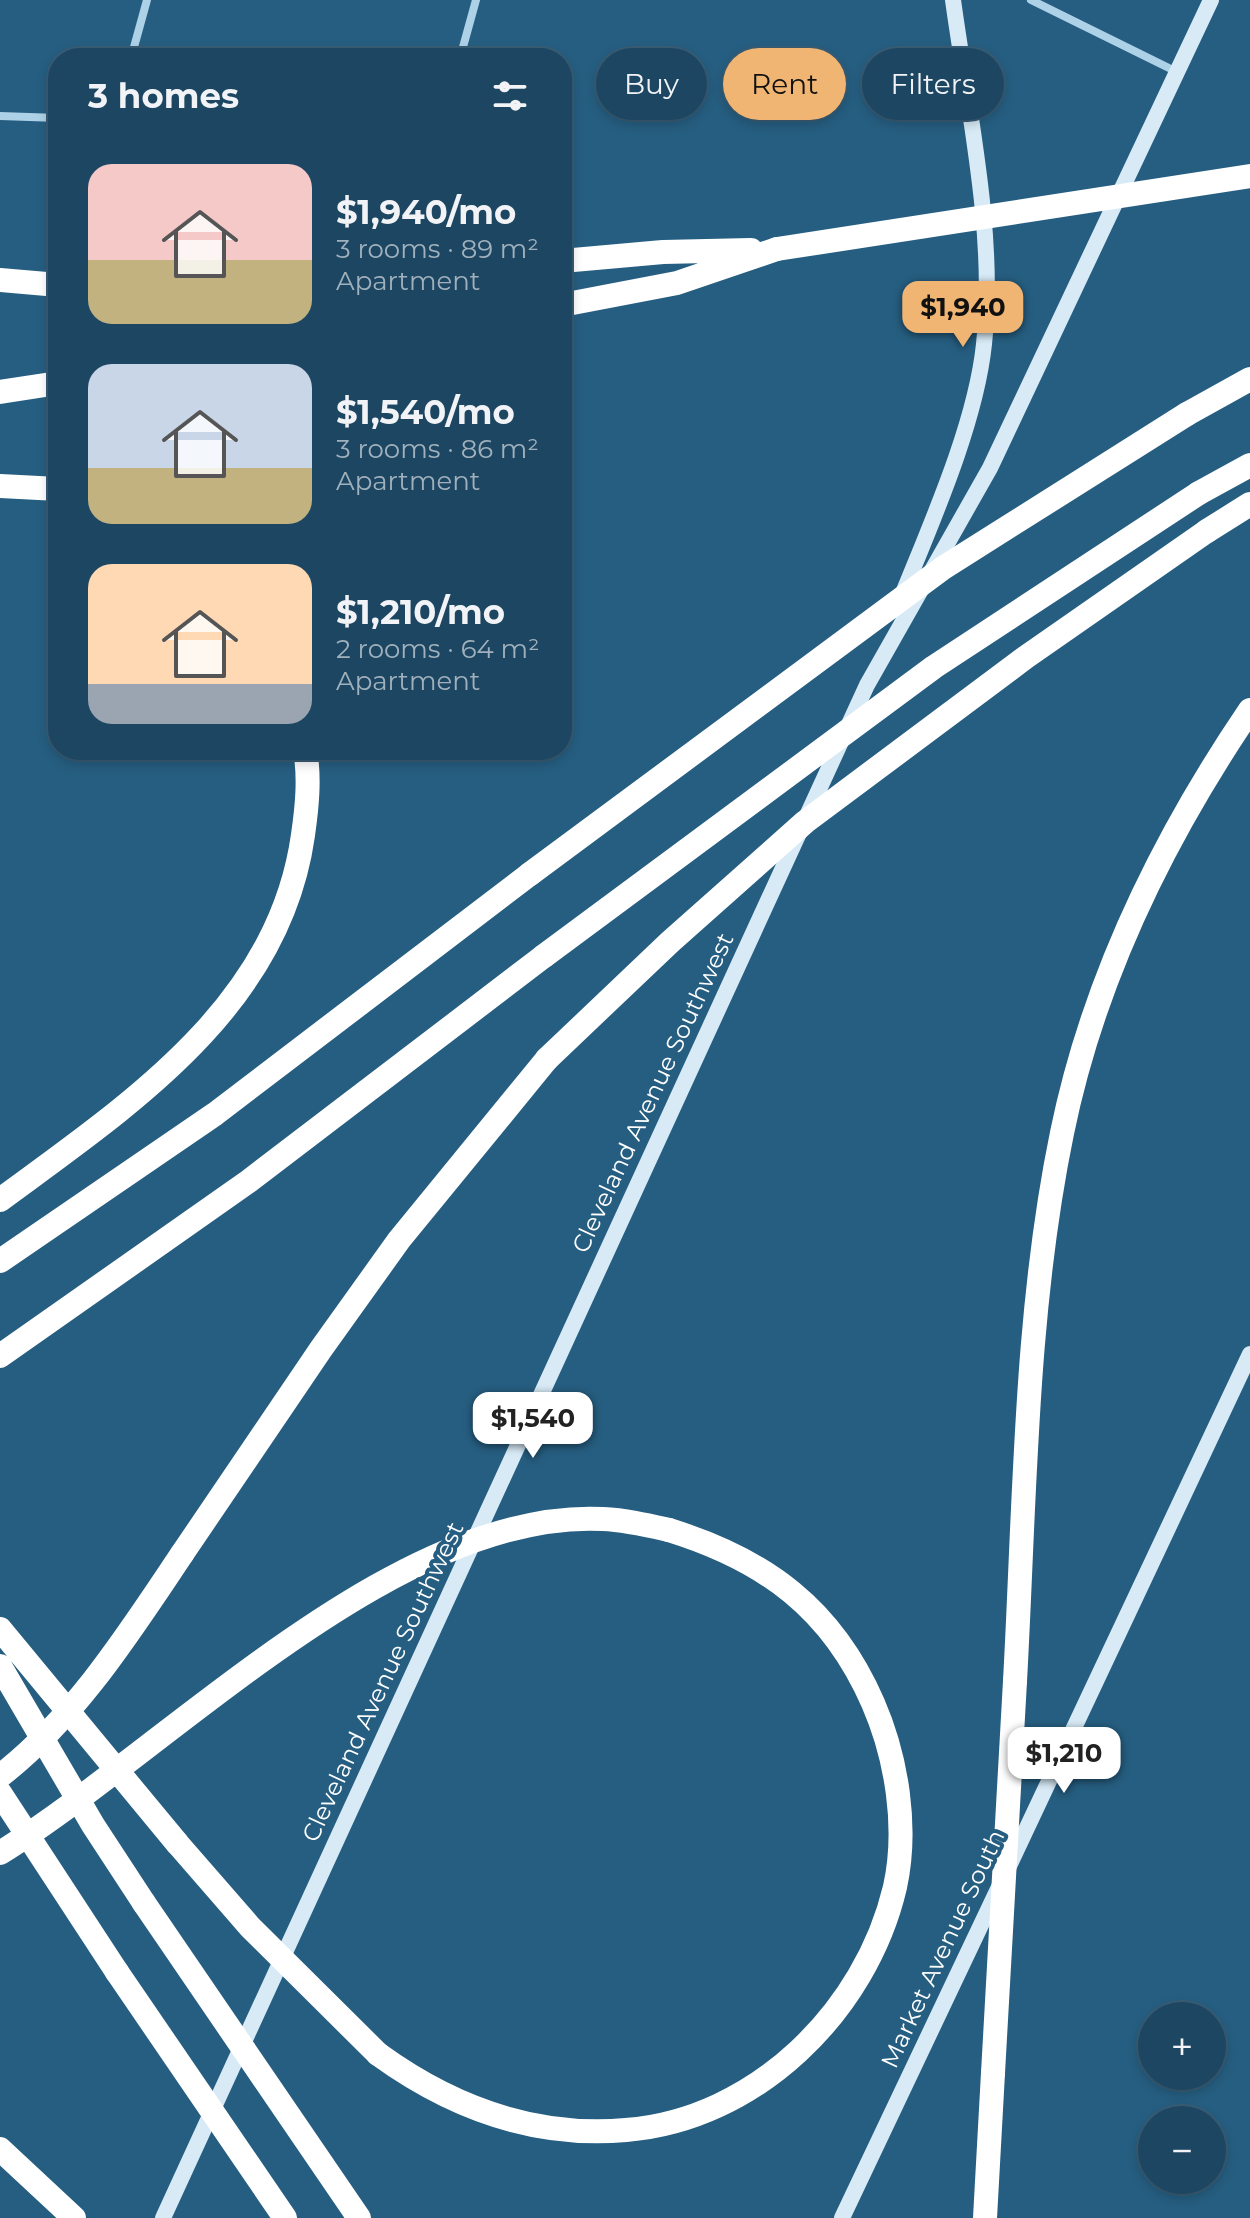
<!DOCTYPE html>
<meta charset="utf-8">
<style>
body{margin:0;font-family:Montserrat,sans-serif;background:#29506a;color:#f1f3f6;height:100vh;display:flex;flex-direction:column;font-size:30px;white-space:nowrap}
*{box-sizing:border-box;margin:0}
p{font-size:26px;color:#a0b1bd}
.icon{flex:none;width:44px;height:44px;fill:none;stroke:currentColor;stroke-width:2;stroke-linecap:round;stroke-linejoin:round}
.map{position:relative;flex:1;overflow:hidden}
.side{position:absolute;left:48px;top:48px;width:524px;height:712px;display:flex;flex-direction:column;background:#1c4661;border-radius:32px;box-shadow:0 4px 12px #0003,0 0 0 2px #3a5e76}
.side>*{flex:none}
.hud{position:absolute;left:596px;top:48px;width:534px;height:72px;display:flex;gap:16px}
.tools{position:absolute;left:1138px;top:2002px;display:grid;gap:16px}
.tools a{display:grid;place-items:center;width:88px;height:88px;border-radius:50%;background:#1c4661;box-shadow:0 4px 12px #0003,0 0 0 2px #3a5e76;font-size:40px}
.price{position:absolute;translate:-50% -68px;padding:0 18px;border-radius:16px;background:#fff;color:#222;font-size:26px;line-height:52px;filter:drop-shadow(0 2px 4px #0008)}
.price::after{content:'';position:absolute;left:50%;top:48px;width:24px;height:18px;margin-left:-12px;background:inherit;clip-path:polygon(0 0,100% 0,50% 100%)}
.price.selected{background:#f0b572;color:#111}
ul{padding:0;list-style:none}
li{display:flex;align-items:center;gap:24px;height:200px;padding:0 40px}
li span{display:grid;place-items:center;flex:none;width:224px;height:160px;border-radius:24px;color:#555}
li>.icon{margin-inline-start:auto}
span .icon{width:96px;height:96px;fill:#fffc;stroke-width:1}
li b{font-size:34px}
h2{display:flex;justify-content:space-between;align-items:center;height:96px;padding:0 40px;font-size:34px}
.pill{padding:0 28px;border-radius:36px;background:#1c4661;box-shadow:0 4px 12px #0003,0 0 0 2px #3a5e76;font-size:28px;line-height:72px}
.pill.selected{background:#f0b572;color:#111}
.map>svg:first-child{display:block}
.lines{fill:none;stroke-linecap:round;stroke-linejoin:round}
.street{stroke:#add1e7;stroke-width:8}
.secondary{stroke:#d7eaf6;stroke-width:16}
.highway{stroke:#fff;stroke-width:24}
.highway-bridge{stroke:#fff;stroke-width:24}
.labels{text-anchor:middle;stroke-width:8;stroke-linejoin:round;paint-order:stroke}
.street-label{font-size:24px;fill:#fff;stroke:#265e81}
</style>
<div class="map">
<svg width="1250" height="2218" viewBox="0 0 1250 2218">
<rect width="100%" height="100%" fill="#265e81"/>
<g class="lines">
<path class="street" d="M1031 0 1175 71
M131 58 147 0
M460 58 476 0
M0 116 58 118"/>
<path class="secondary" d="M901 598C931 524 976 423 984 344 996 234 968 110 953 0
M1009 1866 1250 1354
M163 2218 867 685 990 468 1211 0
M842 2218 999 1887"/>
<path class="highway" d="M562 261 663 252 751 250
M0 280 58 285
M562 305 677 283 777 249
M0 392 58 383
M1187 414 1250 379
M0 486 58 489
M1199 493 1250 465
M1207 531 1250 504
M0 1200C129 1105 279 1007 303 835 307 807 310 778 305 750
M0 1261 215 1114 530 874
M0 1356 249 1181 544 956
M182 1554 321 1349 399 1240 547 1059
M0 1629 177 1843
M0 1666 93 1825 144 1903
M1015 1681C1025 1500 1025 1312 1062 1133 1093 981 1163 838 1250 710
M0 1793 117 1972
M378 2054C451 2107 534 2138 626 2130 756 2120 866 2011 895 1887 908 1828 897 1758 873 1703 832 1609 766 1560 669 1530
M0 2149 74 2218
M985 2218 993 2073"/>
<path class="highway-bridge" d="M777 249 1250 176
M530 874 943 568 1187 414
M544 956 934 667 1199 493
M547 1059 670 942 805 822 1026 657 1207 531
M0 1776C76 1717 129 1633 182 1554
M177 1843 250 1927 378 2054
M0 1853C168 1749 396 1508 603 1519 626 1520 647 1525 669 1530
M144 1903 359 2218
M117 1972 285 2218
M993 2073 1015 1681"/>
</g>
<g class="labels">
<g class="street-label">
<text transform="translate(653 1093) rotate(-65)" y="8">Cleveland Avenue Southwest</text>
<text transform="translate(383 1682) rotate(-65)" y="8">Cleveland Avenue Southwest</text>
<text transform="translate(943 1949) rotate(-65)" y="8">Market Avenue South</text>
</g>
</g>
</svg>
<div class="tools">
<a>+</a>
<a>−</a>
</div>
<b class="price selected" style="left:963px;top:349px">$1,940</b>
<b class="price" style="left:533px;top:1460px">$1,540</b>
<b class="price" style="left:1064px;top:1795px">$1,210</b>
<div class="hud">
<a class="pill">Buy</a>
<a class="pill selected">Rent</a>
<a class="pill">Filters</a>
</div>
<section class="side">
<h2>3 homes<svg class="icon" aria-label="filters" viewBox="0 0 24 24"><path d="M4 7h16M4 17h16"/><circle cx="9" cy="7" r="2"/><circle cx="15" cy="17" r="2"/></svg></h2>
<ul>
<li><span style="background:linear-gradient(#f6c9c9 60%,#c2b280 0)"><svg class="icon" aria-label="home" viewBox="0 0 24 24"><path d="M3 11l9-7 9 7M6 9v11h12V9"/></svg></span><div><b>$1,940/mo</b><p>3 rooms · 89 m²</p><p>Apartment</p></div></li>
<li><span style="background:linear-gradient(#c9d6e8 65%,#c2b280 0)"><svg class="icon" aria-label="home" viewBox="0 0 24 24"><path d="M3 11l9-7 9 7M6 9v11h12V9"/></svg></span><div><b>$1,540/mo</b><p>3 rooms · 86 m²</p><p>Apartment</p></div></li>
<li><span style="background:linear-gradient(#ffd9b3 75%,#9aa5b1 0)"><svg class="icon" aria-label="home" viewBox="0 0 24 24"><path d="M3 11l9-7 9 7M6 9v11h12V9"/></svg></span><div><b>$1,210/mo</b><p>2 rooms · 64 m²</p><p>Apartment</p></div></li>
</ul>
</section>
</div>
